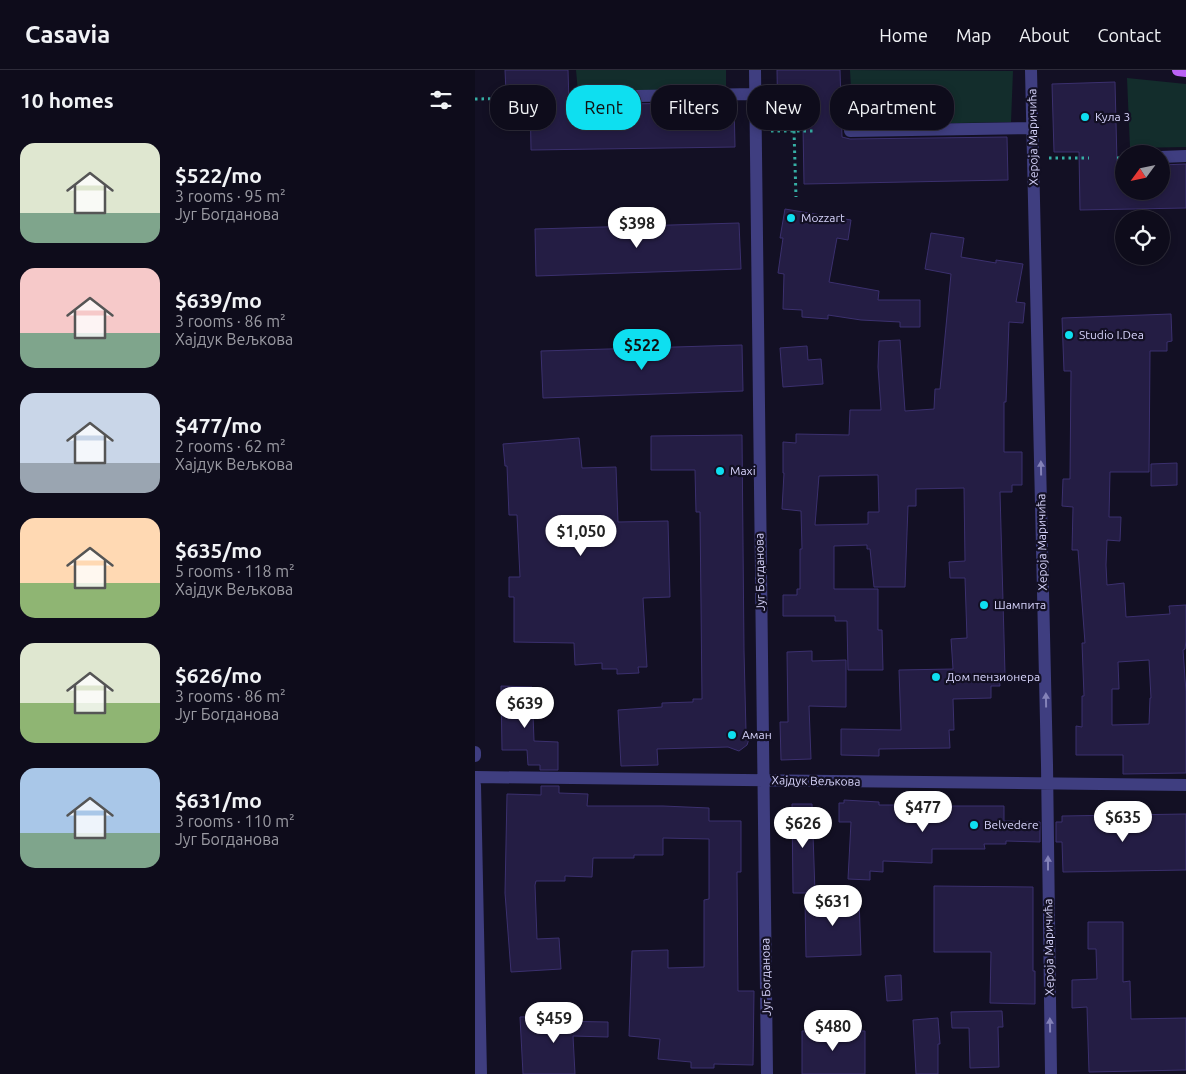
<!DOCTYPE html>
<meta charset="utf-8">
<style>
body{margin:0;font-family:Ubuntu,sans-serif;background:#1c1a28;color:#f1f3f6;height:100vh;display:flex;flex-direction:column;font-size:19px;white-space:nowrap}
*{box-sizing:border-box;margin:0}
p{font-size:16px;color:#9b9ba3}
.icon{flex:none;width:28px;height:28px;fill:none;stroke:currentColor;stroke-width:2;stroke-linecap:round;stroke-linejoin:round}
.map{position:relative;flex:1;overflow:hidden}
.drawer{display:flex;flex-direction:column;background:#0e0c1b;width:475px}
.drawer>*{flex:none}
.guide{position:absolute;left:15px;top:15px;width:475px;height:45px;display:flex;gap:10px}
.needle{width:32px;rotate:237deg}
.controls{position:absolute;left:640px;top:75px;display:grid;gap:10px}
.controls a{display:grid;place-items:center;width:55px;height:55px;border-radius:50%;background:#0e0c1b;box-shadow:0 2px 8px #0003,0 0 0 1px #2e2c3a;font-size:25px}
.price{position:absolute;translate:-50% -42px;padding:0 11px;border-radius:18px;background:#fff;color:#222;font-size:16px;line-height:32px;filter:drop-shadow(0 1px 2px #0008)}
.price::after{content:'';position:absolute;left:50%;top:30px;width:15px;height:11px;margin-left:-8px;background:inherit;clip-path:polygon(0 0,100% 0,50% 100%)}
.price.current{background:#0edff0;color:#111}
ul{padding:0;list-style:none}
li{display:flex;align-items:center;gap:15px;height:125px;padding:0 20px}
li span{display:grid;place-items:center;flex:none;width:140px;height:100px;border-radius:15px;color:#555}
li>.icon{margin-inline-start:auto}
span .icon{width:60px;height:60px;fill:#fffc;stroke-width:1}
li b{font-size:21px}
h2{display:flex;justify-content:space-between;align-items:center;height:60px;padding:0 20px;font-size:21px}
.tag{padding:0 18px;border-radius:20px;background:#0e0c1b;box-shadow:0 2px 8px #0003,0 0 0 1px #2e2c3a;font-size:18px;line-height:45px}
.tag.current{background:#0edff0;color:#111}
header{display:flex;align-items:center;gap:30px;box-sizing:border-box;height:70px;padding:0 25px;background:#0e0c1b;border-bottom:1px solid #2e2c3a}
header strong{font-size:24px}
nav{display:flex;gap:28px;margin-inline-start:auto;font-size:18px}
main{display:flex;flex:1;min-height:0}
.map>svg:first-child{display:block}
.green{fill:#132d2c}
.building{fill:#241d44;stroke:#3b306e;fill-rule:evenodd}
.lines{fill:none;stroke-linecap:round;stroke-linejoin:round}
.path{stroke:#36afa5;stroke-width:3;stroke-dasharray:2.5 4;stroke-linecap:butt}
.minor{stroke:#3f3e80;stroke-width:12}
.major{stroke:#bb63f6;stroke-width:12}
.oneway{fill:#8482b8}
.poi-dot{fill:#0edff0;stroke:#131024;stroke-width:2}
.labels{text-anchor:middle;stroke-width:4.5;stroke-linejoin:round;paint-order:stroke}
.poi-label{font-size:12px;fill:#d8d5fd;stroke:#131024;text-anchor:start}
.street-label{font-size:12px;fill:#d8d5fd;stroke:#131024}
</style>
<header>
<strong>Casavia</strong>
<nav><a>Home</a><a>Map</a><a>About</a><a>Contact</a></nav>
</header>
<main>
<section class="drawer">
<h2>10 homes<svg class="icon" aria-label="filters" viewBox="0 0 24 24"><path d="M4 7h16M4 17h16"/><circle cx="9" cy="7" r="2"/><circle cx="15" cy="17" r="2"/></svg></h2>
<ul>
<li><span style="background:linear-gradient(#dfe7d0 70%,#7fa58c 0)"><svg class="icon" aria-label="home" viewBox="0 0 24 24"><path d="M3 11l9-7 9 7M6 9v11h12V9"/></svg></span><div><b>$522/mo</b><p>3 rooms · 95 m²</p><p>Југ Богданова</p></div></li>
<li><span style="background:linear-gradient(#f6c9c9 65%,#7fa58c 0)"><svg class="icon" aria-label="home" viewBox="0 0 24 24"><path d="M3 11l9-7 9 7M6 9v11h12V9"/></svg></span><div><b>$639/mo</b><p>3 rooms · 86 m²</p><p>Хајдук Вељкова</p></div></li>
<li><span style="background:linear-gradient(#c9d6e8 70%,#9aa5b1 0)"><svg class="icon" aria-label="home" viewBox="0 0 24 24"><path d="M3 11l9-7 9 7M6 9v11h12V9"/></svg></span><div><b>$477/mo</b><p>2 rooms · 62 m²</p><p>Хајдук Вељкова</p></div></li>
<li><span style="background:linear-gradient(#ffd9b3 65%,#8fb573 0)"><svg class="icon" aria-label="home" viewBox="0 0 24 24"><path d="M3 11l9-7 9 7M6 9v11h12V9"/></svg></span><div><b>$635/mo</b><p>5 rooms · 118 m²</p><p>Хајдук Вељкова</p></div></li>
<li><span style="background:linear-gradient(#dfe7d0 60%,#8fb573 0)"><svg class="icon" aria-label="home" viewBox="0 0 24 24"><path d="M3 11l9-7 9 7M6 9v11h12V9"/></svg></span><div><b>$626/mo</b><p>3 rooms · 86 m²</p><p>Југ Богданова</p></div></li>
<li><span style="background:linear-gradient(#a9c7e8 65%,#7fa58c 0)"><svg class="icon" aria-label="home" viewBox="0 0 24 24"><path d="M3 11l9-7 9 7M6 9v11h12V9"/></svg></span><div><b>$631/mo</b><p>3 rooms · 110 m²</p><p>Југ Богданова</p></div></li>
</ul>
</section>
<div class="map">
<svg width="711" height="1004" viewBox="0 0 711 1004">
<rect width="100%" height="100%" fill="#131024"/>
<path class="green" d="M101 0H251V19L103 22Z
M375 0 538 1 536 52 378 55Z
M652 8 711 14V77L655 78Z"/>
<path class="building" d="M30 0H93L94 33 103 35 259 32 260 77 56 80 55 22 31 23Z
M302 0H365L367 67 375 69 532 67 533 110 329 114 328 56 303 57Z
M640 12 642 92H649V121H686V95L711 94V138L605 140 604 82H579L577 14Z
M310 139 376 150 373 170 362 168 354 212 404 221 403 230H445V257H425V252L386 250 353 245V249L327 247V240L308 239 309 204 303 203 308 168H305Z
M264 153 266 199 61 206 60 159Z
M456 163 489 168 486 187 521 193V190L548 194 541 232 550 233 548 253 534 252 531 332H529V382H547V415H537V422H525L530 604H524L525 616H516V628L478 629 479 660H474L475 678 404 679V686L366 685V659L426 660 424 600 478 599 476 569 492 568 490 508H475L474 492 490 491 489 418 441 419V436H433L430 517H399L395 479H392V475L359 476V519H403V560H407L408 600H373L372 551H360V546H308V525H322V519H325V479H327L326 441 307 439 309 403H308V372L321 373V364L374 365 375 340H406L403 297 404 271 425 270 430 341 459 339 460 319H465L476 204 450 199ZM403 405 404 442H393V454L340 455 344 406Z
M696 244 697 271 692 272V281H675L674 402H635L634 447H646L645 471 632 470 631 495 632 515 649 513 651 547 695 544 694 536 711 535V571L710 579 708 580 711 622V703L648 704V685H601V656L607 657V626H609L607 573H610L603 480H597L598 437 587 436 588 409H595L596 301H589L587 248ZM674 590 676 628H675L674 654 637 655V619H644L643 592Z
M267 275 268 321 68 328 66 281Z
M332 276 333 290 346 289 348 314 308 317 305 278Z
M267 365 269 581 271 662 274 669 272 675 264 681 253 677 182 679 183 695 146 696 143 640 187 637V633L218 632V629H227L225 442H221L220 400H176V366Z
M104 368 107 398 141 397 143 452 193 451 195 527 168 528 172 597H163L164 603 142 604V599H127V593L100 595 99 573 39 572V527H34V507H45L42 445H34L32 396H30L28 374Z
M702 393V415L676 416V394Z
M337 581V591L371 590V637L334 636 336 689 306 690 305 652H313L312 582Z
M26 616 57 617 59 671 83 672V700H65V695H53L52 680H27Z
M66 716H84V723L113 724 112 736H188L234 738V751H266V802H262L263 921H279L278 995 239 994V998H216V992L183 989 185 969 154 966 157 881 193 880V898L229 897V830L234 829V769L188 768V785H159V788H118L117 807 90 806V811H61L60 815 62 869 84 868 86 899 36 902 30 823 32 724 66 725Z
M369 730 404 732V735H433V745L472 746V736H529V751L565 752V772L531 771V774H509L510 779H457V793L408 791V802L395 801V810L373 809 376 752H364V733H369Z
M317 734H337L340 823H318Z
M711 744V800L588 802 587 772H581V752H587V746Z
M459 816 558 817V901H560V934L515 933 516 882H459Z
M384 828 386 885 331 887 330 829Z
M613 852H648V912L655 911 656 949 711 948V1000L614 1002 612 937 597 938V910L622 909 621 879H613Z
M426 905 427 930 412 931 410 906Z
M527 941 528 957H523L524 997 495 998 494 958H477L476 942Z
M74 946V951L133 952V967L98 966 100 1004H48L45 947Z
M463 948 465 974H463V1004H441L438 950Z
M327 961H390V1004H327Z"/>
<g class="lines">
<path class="path" d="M0 29 65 28
M296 61H339
M319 61 321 127
M574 88H614
M642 88H649"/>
<path class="minor" d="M280 0 292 1004
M556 0 572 695 576 1004
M103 27 280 24
M375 61 558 58
M686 87 711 86
M0 682V686
M0 707 711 715
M0 715 6 1004"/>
<path class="major" d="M703 0 711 1"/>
</g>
<defs><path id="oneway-solid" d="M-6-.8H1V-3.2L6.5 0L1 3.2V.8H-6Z" transform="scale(1.25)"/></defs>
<g class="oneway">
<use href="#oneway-solid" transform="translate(566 398) rotate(-91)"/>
<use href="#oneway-solid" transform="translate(571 630) rotate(-91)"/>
<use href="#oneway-solid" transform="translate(573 793) rotate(-90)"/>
<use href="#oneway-solid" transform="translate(575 955) rotate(-91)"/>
</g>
<g class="poi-dot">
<circle cx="610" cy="47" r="5"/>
<circle cx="316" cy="148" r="5"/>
<circle cx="594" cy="265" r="5"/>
<circle cx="245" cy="401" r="5"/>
<circle cx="509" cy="535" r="5"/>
<circle cx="461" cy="607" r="5"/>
<circle cx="257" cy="665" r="5"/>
<circle cx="499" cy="755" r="5"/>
</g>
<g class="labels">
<g class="poi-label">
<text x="620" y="51">Кула 3</text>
<text x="326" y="152">Mozzart</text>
<text x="604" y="269">Studio I.Dea</text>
<text x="255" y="405">Maxi</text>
<text x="519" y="539">Шампита</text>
<text x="471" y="611">Дом пензионера</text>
<text x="267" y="669">Аман</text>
<text x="509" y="759">Belvedere</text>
</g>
<g class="street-label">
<text transform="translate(558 67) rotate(-91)" y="4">Хероја Маричића</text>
<text transform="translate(567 472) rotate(-91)" y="4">Хероја Маричића</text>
<text transform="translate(285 502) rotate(-91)" y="4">Југ Богданова</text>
<text transform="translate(341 711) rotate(1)" y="4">Хајдук Вељкова</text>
<text transform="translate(574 877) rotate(-91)" y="4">Хероја Маричића</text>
<text transform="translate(291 907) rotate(-91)" y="4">Југ Богданова</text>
</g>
</g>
</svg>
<div class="controls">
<a><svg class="needle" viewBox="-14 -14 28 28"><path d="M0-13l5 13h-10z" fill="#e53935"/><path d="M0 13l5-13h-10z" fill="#9b9ba3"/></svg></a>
<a><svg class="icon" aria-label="locate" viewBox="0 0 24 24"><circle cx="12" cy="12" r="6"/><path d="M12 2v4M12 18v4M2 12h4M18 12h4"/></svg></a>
</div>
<b class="price" style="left:162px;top:179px">$398</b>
<b class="price current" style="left:167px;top:301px">$522</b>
<b class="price" style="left:106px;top:487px">$1,050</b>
<b class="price" style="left:50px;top:659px">$639</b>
<b class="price" style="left:448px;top:763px">$477</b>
<b class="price" style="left:648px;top:773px">$635</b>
<b class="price" style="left:328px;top:779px">$626</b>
<b class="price" style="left:358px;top:857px">$631</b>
<b class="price" style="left:79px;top:974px">$459</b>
<b class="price" style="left:358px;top:982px">$480</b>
<div class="guide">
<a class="tag">Buy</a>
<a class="tag current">Rent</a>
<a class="tag">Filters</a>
<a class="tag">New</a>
<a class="tag">Apartment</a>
</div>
</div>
</main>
